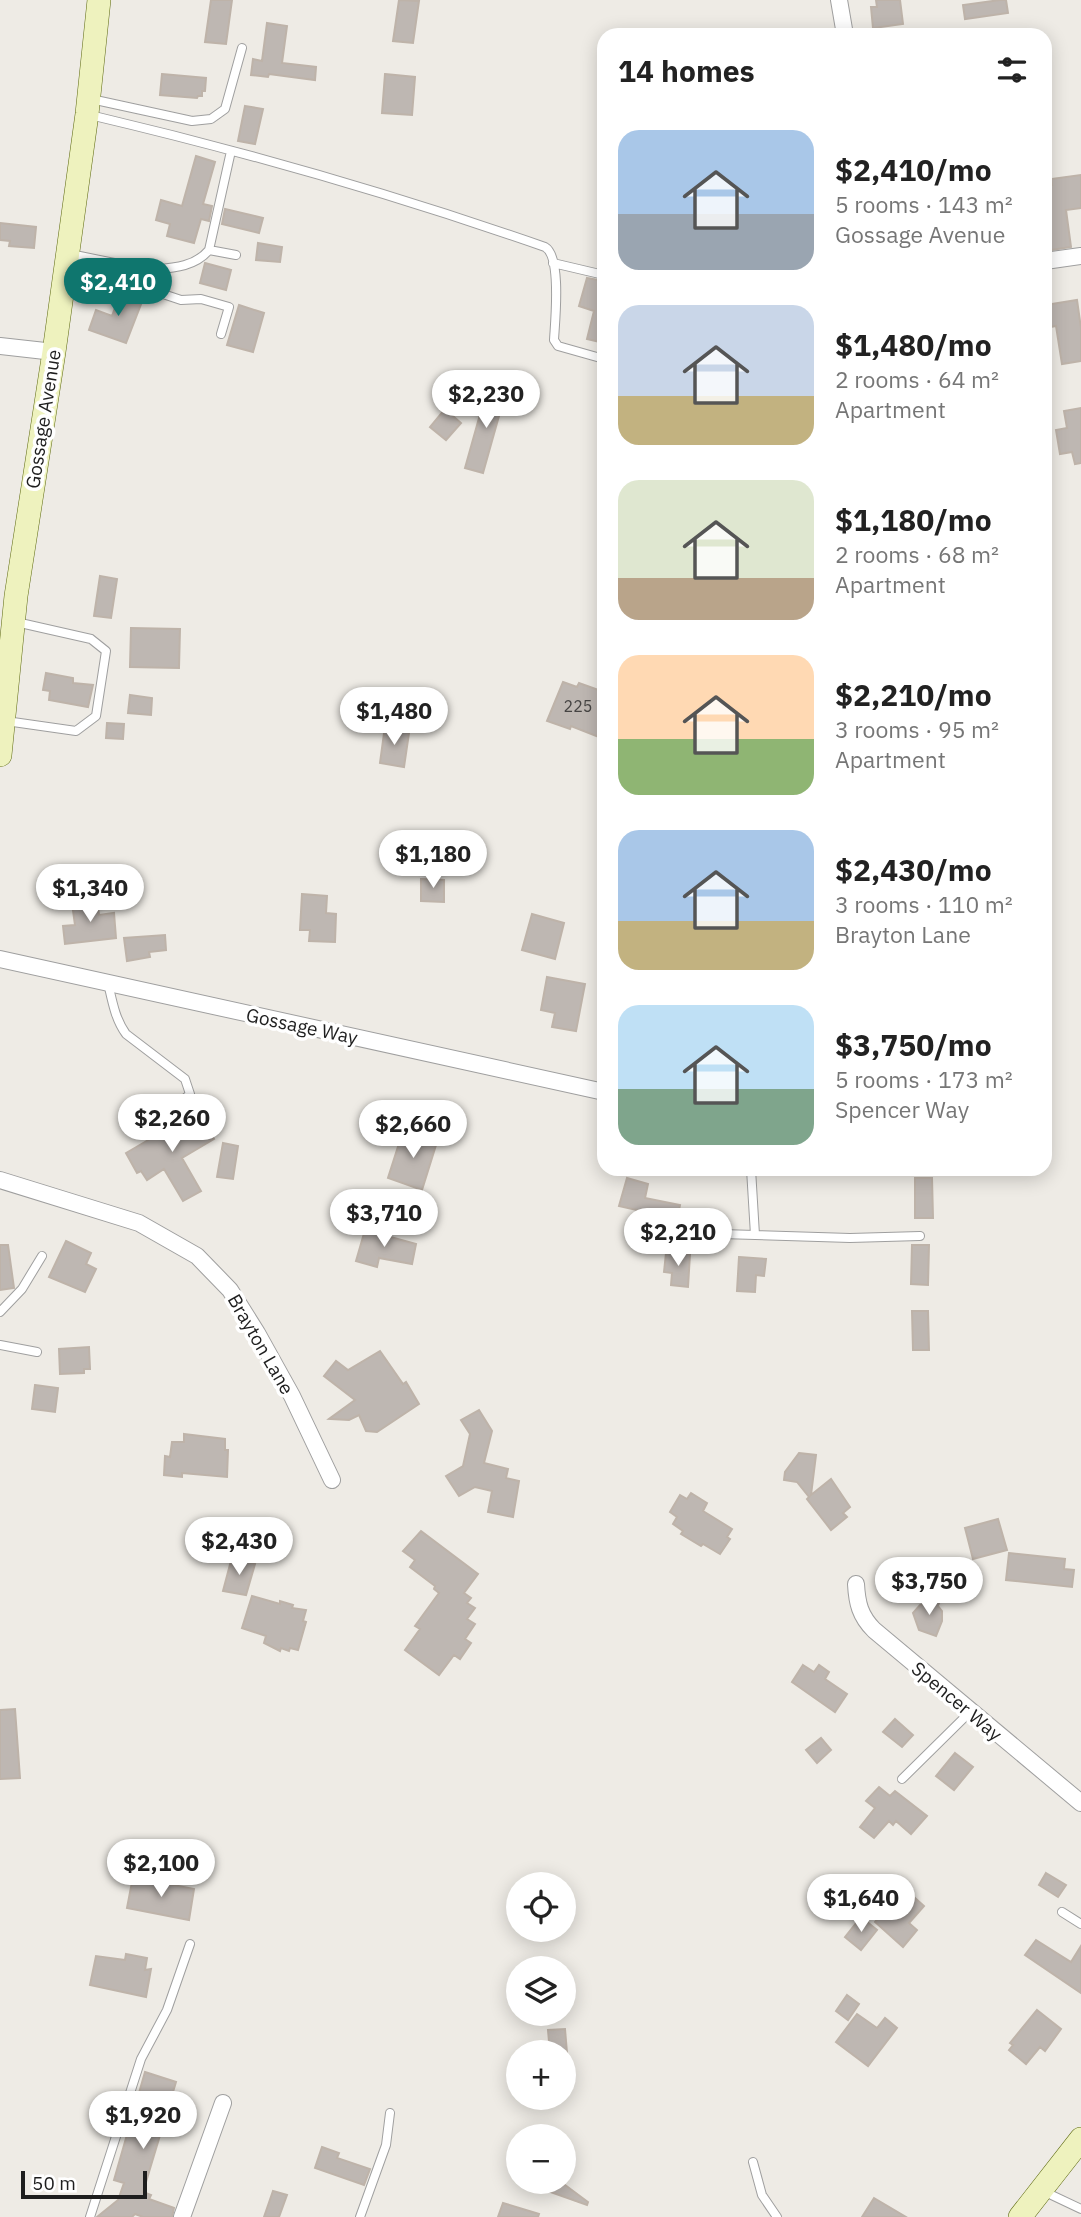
<!DOCTYPE html>
<meta charset="utf-8">
<style>
body{margin:0;font-family:"IBM Plex Sans",sans-serif;background:#f2f2f2;color:#222;height:100vh;display:flex;flex-direction:column;font-size:26px;white-space:nowrap}
*{box-sizing:border-box;margin:0}
p{font-size:23px;color:#767676}
.icon{flex:none;width:38px;height:38px;fill:none;stroke:currentColor;stroke-width:2;stroke-linecap:round;stroke-linejoin:round}
.map{position:relative;flex:1;overflow:hidden}
.drawer{position:absolute;left:597px;top:28px;width:455px;height:1148px;display:flex;flex-direction:column;background:#fff;border-radius:21px;box-shadow:0 4px 18px #0003}
.drawer>*{flex:none}
.controls{position:absolute;left:506px;top:1872px;display:grid;gap:14px}
.controls a{display:grid;place-items:center;width:70px;height:70px;border-radius:50%;background:#fff;box-shadow:0 4px 18px #0003;font-size:35px}
.scale{position:absolute;left:21px;bottom:18px;width:126px;box-sizing:border-box;padding-left:7px;border:4px solid #1e1e1e;border-top:0;font-size:19px;line-height:24px;white-space:nowrap;color:#1e1e1e;-webkit-text-stroke:5px #fff;paint-order:stroke}
.price{position:absolute;translate:-50% -60px;padding:0 16px;border-radius:24px;background:#fff;color:#222;font-size:23px;line-height:46px;filter:drop-shadow(0 2px 4px #0008)}
.price::after{content:'';position:absolute;left:50%;top:42px;width:21px;height:16px;margin-left:-10px;background:inherit;clip-path:polygon(0 0,100% 0,50% 100%)}
.price.active{background:#0f766e;color:#fff}
ul{padding:0;list-style:none}
li{display:flex;align-items:center;gap:21px;height:175px;padding:0 21px}
li span{display:grid;place-items:center;flex:none;width:196px;height:140px;border-radius:21px;color:#555}
li>.icon{margin-inline-start:auto}
span .icon{width:84px;height:84px;fill:#fffc;stroke-width:1}
li b{font-size:30px}
h2{display:flex;justify-content:space-between;align-items:center;height:84px;padding:0 21px;font-size:30px}
.map>svg:first-child{display:block}
.building{fill:#beb7b2;stroke:#beb3a9;stroke-width:2}
.lines{fill:none;stroke-linecap:round;stroke-linejoin:round}
.lane-casing{stroke:#9f9f9f;stroke-width:10}
.street-casing{stroke:#9f9f9f;stroke-width:18}
.secondary-casing{stroke:#5d6910;stroke-width:24}
.lane{stroke:#fff;stroke-width:8}
.street{stroke:#fff;stroke-width:16}
.secondary{stroke:#eef2be;stroke-width:23}
.labels{text-anchor:middle;stroke-width:7;stroke-linejoin:round;paint-order:stroke}
.number-label{font-size:16px;fill:#464443}
.street-label{font-size:19px;fill:#1e1e1e;stroke:#fff}
</style>
<div class="map">
<svg width="1081" height="2217" viewBox="0 0 1081 2217">
<rect width="100%" height="100%" fill="#eeebe5"/>
<path class="building" d="M211 0H232L226 44 205 42Z
M399 0 419 1 413 43 393 41Z
M876 0H900L903 24 873 28 871 7H877Z
M1000 0H1006L1008 13 965 19 963 5Z
M267 23 287 26 282 63 316 67 315 80 269 74 268 77 251 75 253 59 262 61Z
M162 74 206 78 205 91H202V96H198L197 98 160 95Z
M385 74 415 77 412 115 382 113Z
M245 106 263 109 255 144 238 141Z
M196 156 215 162 203 204 212 206 209 221 201 219 194 243 167 236 170 224 156 220 161 200 182 206Z
M1081 175V208L1066 210 1071 247 1051 250 1045 187 1052 185 1051 179Z
M225 209 263 218 259 233 222 224Z
M0 223 36 227 34 248 9 246 10 241 0 240Z
M258 243 282 247 280 262 256 260Z
M205 263 231 270 226 290 200 283Z
M587 278 604 281V343L587 339 594 311 579 306Z
M121 291 143 299 126 343 89 330 96 310 112 316Z
M1077 300 1081 328V361L1062 364 1056 326 1045 328V305Z
M239 305 264 313 253 352 227 345Z
M488 386 506 391 483 473 465 468Z
M1081 408V463L1075 464 1072 452 1060 454 1056 430 1067 428 1064 411Z
M445 409 461 423 446 440 430 427Z
M100 576 117 579 111 618 94 616Z
M131 628 180 629 179 668 130 667Z
M46 673 73 678V683L93 685 88 707 49 700 50 691 43 690Z
M563 682 577 687 579 683 604 692V739L571 726 570 729 547 721Z
M130 695 152 698 151 715 128 713Z
M107 723 124 724 123 739 106 738Z
M385 726 405 729V732L409 733 404 767 380 763Z
M421 879 444 880V902L421 901Z
M302 894 327 896 326 913 336 914 335 942 309 941 310 930H300Z
M97 900 99 915 114 913 116 938 65 944 63 926 75 925 72 903Z
M532 914 564 923 555 959 522 950Z
M165 935 166 950 149 952 150 957 127 961 124 938Z
M547 977 585 984 576 1031 552 1027 555 1013 541 1010Z
M187 1116 191 1122 198 1118 201 1122 203 1121 214 1139 182 1158 201 1191 183 1201 164 1169 147 1180 141 1171 137 1173 126 1153 150 1139 147 1134 159 1127 161 1132Z
M403 1131 437 1142 422 1190 388 1178Z
M223 1143 238 1146 233 1179 217 1177Z
M627 1178 648 1184 645 1198 680 1205 677 1219 619 1206Z
M915 1178H932L933 1218H915Z
M365 1230 416 1244 412 1264 379 1258 377 1267 356 1261Z
M66 1241 91 1253 86 1264 96 1269 85 1292 49 1277Z
M0 1245H8L14 1288 0 1290Z
M912 1245H929L928 1285 911 1284Z
M666 1253 690 1254 688 1287 671 1285 672 1273 664 1272Z
M739 1257 766 1259 764 1276 756 1275 755 1292 737 1291Z
M912 1311H928L929 1350H913Z
M89 1347 90 1369H84V1373L60 1374 59 1349Z
M380 1351 403 1384 406 1382 419 1404 377 1432 366 1431 359 1415 349 1420 329 1419 355 1400 324 1376 336 1361 348 1370Z
M35 1385 58 1388 55 1412 32 1409Z
M479 1410 492 1431 484 1463 508 1469 506 1478 519 1481 513 1517 488 1512 492 1491 475 1487 459 1496 446 1476 463 1466 470 1434 461 1420Z
M184 1434 225 1439V1450H228L227 1477 182 1473V1477L164 1475 165 1456 170 1457 172 1442H184Z
M799 1453 816 1455 811 1495 831 1479 850 1507 843 1513 847 1517 831 1530 807 1499 809 1497 797 1482 784 1480 785 1472Z
M691 1493 707 1503 703 1511 732 1529 727 1537 730 1539 720 1554 703 1544 701 1546 681 1534 683 1531 673 1524 677 1517 670 1512 680 1495 687 1499Z
M998 1519 1007 1550 973 1559 965 1528Z
M421 1531 478 1574 464 1593 471 1598 467 1603 475 1608 467 1619 475 1624 465 1639 471 1643 460 1659 454 1655 439 1675 405 1650 420 1629 415 1626 439 1593 434 1589 435 1586 410 1567 415 1560 403 1551Z
M1009 1553 1065 1559 1064 1569 1074 1570 1072 1587 1006 1580Z
M232 1557 255 1564 246 1595 223 1591Z
M252 1596 280 1604V1601L293 1605 292 1608 306 1610 303 1621 306 1622 298 1650 290 1648 289 1651 281 1648 280 1651 264 1643 266 1636 242 1628Z
M941 1597 938 1606 942 1611V1621L936 1636 919 1630 913 1613 920 1605Z
M803 1665 814 1672 819 1665 829 1672 825 1679 847 1694 835 1712 792 1682Z
M15 1709 20 1778 0 1779V1710Z
M895 1719 913 1735 902 1747 883 1732Z
M821 1738 831 1750 817 1763 806 1750Z
M955 1753 973 1767 954 1790 936 1776Z
M879 1787 890 1796 895 1791 927 1816 911 1834 896 1821 893 1825 889 1821 874 1838 860 1827 875 1808 866 1801Z
M1046 1873 1066 1885 1058 1897 1039 1885Z
M133 1877 194 1889 189 1920 127 1908Z
M904 1888 924 1906 909 1923 917 1930 903 1947 875 1922Z
M861 1917 877 1930 861 1950 845 1937Z
M1036 1940 1071 1962 1081 1946V1993L1025 1955Z
M126 1954 147 1958 145 1970 151 1969 146 1997 90 1985 96 1956 125 1960Z
M847 1995 859 2004 848 2020 836 2011Z
M1037 2010 1061 2029 1045 2051 1040 2047 1026 2064 1009 2050 1013 2045 1010 2043Z
M857 2014 877 2028 885 2018 897 2028 868 2066 836 2042Z
M565 2029 567 2053H550L548 2030Z
M145 2072 176 2082 143 2192 151 2195 149 2199 174 2208 172 2217H143L135 2214 132 2217H97L118 2200 124 2183 114 2180Z
M322 2147 339 2153 337 2158 370 2169 364 2185 315 2168Z
M528 2182H561L588 2202 587 2205 528 2184Z
M273 2191 287 2195 279 2217H264Z
M874 2198 906 2217H862Z
M503 2203 539 2214 538 2217H498Z"/>
<g class="lines">
<defs>
<path id="lane" d="M91 99 192 121 211 119 225 109 242 48
M90 115C243 151 396 195 545 247 562 257 555 321 554 340L558 346 604 359
M209 250 236 255
M70 254 149 270 157 292 181 300 201 299 229 307 221 334
M553 263 604 275
M149 270C170 268 194 268 209 250L231 151
M6 721 76 731 96 716 106 651 91 639 16 622
M108 983C112 1000 115 1019 126 1034L185 1079 190 1094 175 1107
M751 1169 755 1235
M721 1234 850 1238 920 1236
M0 1312 22 1289 42 1256
M0 1345 37 1352
M902 1779 971 1711
M1062 1912 1081 1924
M753 2162 762 2195 777 2217
M1043 2191 1081 2209
M90 2217 141 2059 167 2010 190 1944
M360 2217 386 2145 390 2113"/>
<path id="street" d="M839 0 845 35
M1045 261 1081 256
M0 346 54 352
M0 959 604 1092
M0 1180 139 1223 197 1256 230 1290 257 1333 292 1396 332 1480
M856 1584C857 1603 860 1616 874 1630L1081 1803
M182 2217 223 2103"/>
<path id="secondary" d="M0 755 16 596 54 352 87 114 99 0
M1020 2217 1081 2139"/>
</defs>
<use href="#lane" class="lane-casing"/>
<use href="#street" class="street-casing"/>
<use href="#secondary" class="secondary-casing"/>
<use href="#lane" class="lane"/>
<use href="#street" class="street"/>
<use href="#secondary" class="secondary"/>
</g>
<g class="labels">
<g class="number-label">
<text x="578" y="712">225</text>
</g>
<g class="street-label">
<text transform="translate(43 419) rotate(-81)" y="7">Gossage Avenue</text>
<text transform="translate(302 1026) rotate(12)" y="7">Gossage Way</text>
<text transform="translate(261 1344) rotate(60)" y="7">Brayton Lane</text>
<text transform="translate(957 1701) rotate(40)" y="7">Spencer Way</text>
</g>
</g>
</svg>
<div class="controls">
<a><svg class="icon" aria-label="locate" viewBox="0 0 24 24"><circle cx="12" cy="12" r="6"/><path d="M12 2v4M12 18v4M2 12h4M18 12h4"/></svg></a>
<a><svg class="icon" aria-label="layers" viewBox="0 0 24 24"><path d="M12 4l9 5-9 5-9-5zM3 14l9 5 9-5"/></svg></a>
<a>+</a>
<a>−</a>
</div>
<div class="scale">50 m</div>
<b class="price active" style="left:118px;top:318px">$2,410</b>
<b class="price" style="left:486px;top:430px">$2,230</b>
<b class="price" style="left:394px;top:747px">$1,480</b>
<b class="price" style="left:433px;top:890px">$1,180</b>
<b class="price" style="left:90px;top:924px">$1,340</b>
<b class="price" style="left:172px;top:1154px">$2,260</b>
<b class="price" style="left:413px;top:1160px">$2,660</b>
<b class="price" style="left:384px;top:1249px">$3,710</b>
<b class="price" style="left:678px;top:1268px">$2,210</b>
<b class="price" style="left:239px;top:1577px">$2,430</b>
<b class="price" style="left:929px;top:1617px">$3,750</b>
<b class="price" style="left:161px;top:1899px">$2,100</b>
<b class="price" style="left:861px;top:1934px">$1,640</b>
<b class="price" style="left:143px;top:2151px">$1,920</b>
<section class="drawer">
<h2>14 homes<svg class="icon" aria-label="filters" viewBox="0 0 24 24"><path d="M4 7h16M4 17h16"/><circle cx="9" cy="7" r="2"/><circle cx="15" cy="17" r="2"/></svg></h2>
<ul>
<li><span style="background:linear-gradient(#a9c7e8 60%,#9aa5b1 0)"><svg class="icon" aria-label="home" viewBox="0 0 24 24"><path d="M3 11l9-7 9 7M6 9v11h12V9"/></svg></span><div><b>$2,410/mo</b><p>5 rooms · 143 m²</p><p>Gossage Avenue</p></div></li>
<li><span style="background:linear-gradient(#c9d6e8 65%,#c2b280 0)"><svg class="icon" aria-label="home" viewBox="0 0 24 24"><path d="M3 11l9-7 9 7M6 9v11h12V9"/></svg></span><div><b>$1,480/mo</b><p>2 rooms · 64 m²</p><p>Apartment</p></div></li>
<li><span style="background:linear-gradient(#dfe7d0 70%,#b9a48a 0)"><svg class="icon" aria-label="home" viewBox="0 0 24 24"><path d="M3 11l9-7 9 7M6 9v11h12V9"/></svg></span><div><b>$1,180/mo</b><p>2 rooms · 68 m²</p><p>Apartment</p></div></li>
<li><span style="background:linear-gradient(#ffd9b3 60%,#8fb573 0)"><svg class="icon" aria-label="home" viewBox="0 0 24 24"><path d="M3 11l9-7 9 7M6 9v11h12V9"/></svg></span><div><b>$2,210/mo</b><p>3 rooms · 95 m²</p><p>Apartment</p></div></li>
<li><span style="background:linear-gradient(#a9c7e8 65%,#c2b280 0)"><svg class="icon" aria-label="home" viewBox="0 0 24 24"><path d="M3 11l9-7 9 7M6 9v11h12V9"/></svg></span><div><b>$2,430/mo</b><p>3 rooms · 110 m²</p><p>Brayton Lane</p></div></li>
<li><span style="background:linear-gradient(#bfe0f5 60%,#7fa58c 0)"><svg class="icon" aria-label="home" viewBox="0 0 24 24"><path d="M3 11l9-7 9 7M6 9v11h12V9"/></svg></span><div><b>$3,750/mo</b><p>5 rooms · 173 m²</p><p>Spencer Way</p></div></li>
</ul>
</section>
</div>
